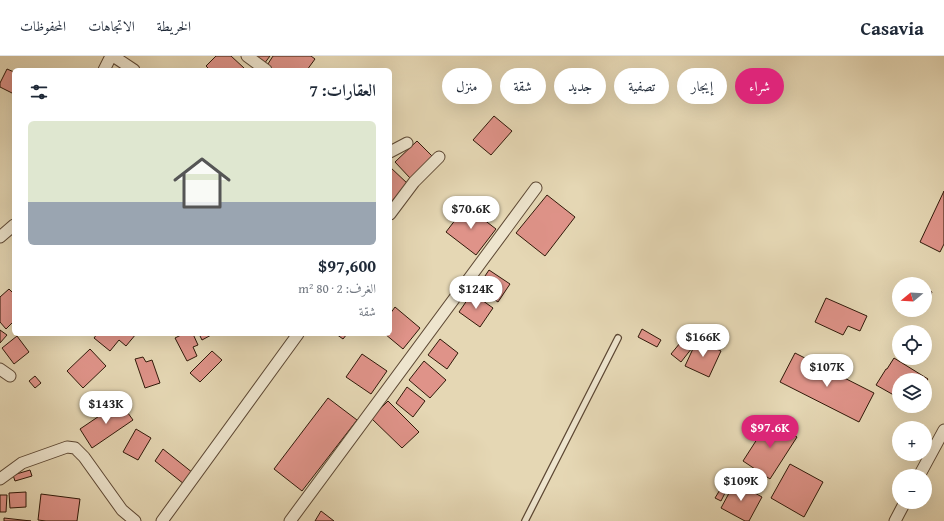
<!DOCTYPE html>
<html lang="ar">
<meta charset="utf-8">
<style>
body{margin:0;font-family:"Gentium Book Plus",Amiri,serif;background:#f2f2f3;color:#1f2937;direction:rtl;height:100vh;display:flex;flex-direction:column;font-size:15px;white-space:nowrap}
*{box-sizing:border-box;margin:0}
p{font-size:13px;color:#747a83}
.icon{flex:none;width:22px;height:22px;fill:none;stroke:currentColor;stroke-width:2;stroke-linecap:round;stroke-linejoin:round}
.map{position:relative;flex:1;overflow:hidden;direction:ltr}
.details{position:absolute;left:12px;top:12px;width:380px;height:268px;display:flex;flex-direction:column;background:#fff;border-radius:6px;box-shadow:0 4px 16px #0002;direction:rtl}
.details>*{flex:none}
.hud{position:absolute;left:404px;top:12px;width:380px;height:36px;direction:rtl;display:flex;gap:8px}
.needle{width:26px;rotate:252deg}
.tools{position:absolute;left:892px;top:221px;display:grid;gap:8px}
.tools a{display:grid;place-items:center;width:40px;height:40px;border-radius:50%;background:#fff;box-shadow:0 4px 16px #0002;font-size:20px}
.price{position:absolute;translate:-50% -34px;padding:0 9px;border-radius:14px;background:#fff;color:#222;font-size:13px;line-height:26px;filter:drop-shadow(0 1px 2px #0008)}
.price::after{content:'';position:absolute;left:50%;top:24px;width:12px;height:9px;margin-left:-6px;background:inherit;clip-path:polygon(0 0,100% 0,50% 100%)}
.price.on{background:#db2777;color:#fff}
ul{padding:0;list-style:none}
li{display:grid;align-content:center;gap:8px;height:212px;padding:0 16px}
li+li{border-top:1px solid #e0e1e3}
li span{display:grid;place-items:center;height:124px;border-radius:6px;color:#555}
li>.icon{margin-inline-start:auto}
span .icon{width:72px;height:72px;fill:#fffc;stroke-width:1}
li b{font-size:17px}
h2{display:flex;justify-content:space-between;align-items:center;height:48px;padding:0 16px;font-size:17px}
.tag{padding:0 14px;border-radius:18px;background:#fff;box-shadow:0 4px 16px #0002;font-size:14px;line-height:36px}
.tag.on{background:#db2777;color:#fff}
header{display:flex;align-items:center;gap:24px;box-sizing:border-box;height:56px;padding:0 20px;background:#fff;border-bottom:1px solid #e0e1e3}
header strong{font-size:19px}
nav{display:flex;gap:22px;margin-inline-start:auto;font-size:14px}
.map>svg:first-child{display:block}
.building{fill:#df9389;stroke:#301909}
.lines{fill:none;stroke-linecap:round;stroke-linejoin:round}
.lane-casing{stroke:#5d4834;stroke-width:8}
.street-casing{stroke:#5d4834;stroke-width:13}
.lane{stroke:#eee5ce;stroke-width:5.5}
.street{stroke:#eee5ce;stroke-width:11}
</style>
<header>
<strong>Casavia</strong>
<nav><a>الخريطة</a><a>الاتجاهات</a><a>المحفوظات</a></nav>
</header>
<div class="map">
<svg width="944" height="465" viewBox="0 0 944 465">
<rect width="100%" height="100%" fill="#e5d7b4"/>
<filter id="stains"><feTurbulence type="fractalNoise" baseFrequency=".005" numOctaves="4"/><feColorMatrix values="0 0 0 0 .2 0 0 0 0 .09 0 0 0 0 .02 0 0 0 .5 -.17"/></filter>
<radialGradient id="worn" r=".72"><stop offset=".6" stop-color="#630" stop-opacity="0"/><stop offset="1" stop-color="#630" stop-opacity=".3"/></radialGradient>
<path class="building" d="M216 0H231L244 12 242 14H210L206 10Z
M253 0H270L264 8Z
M273 0H311L315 3 307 14H270L266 11Z
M7 13 14 16V38L0 31V27Z
M494 60 512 75 491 99 473 84Z
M417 85 433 101 410 122 395 106Z
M390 111 408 128 390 147Z
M944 135V188L940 196 920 186Z
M547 139 575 161 545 200 516 177Z
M466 150 496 173 476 199 446 176Z
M489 214 510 228 498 246 477 232Z
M9 233 14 238V265L6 273 0 266V241Z
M925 233 932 236 925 251Z
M472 237 493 252 480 271 459 256Z
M826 242 867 260 860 275 848 270 843 279 815 266Z
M395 251 420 272 403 293 385 278H390V258Z
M642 273 661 284 657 291 638 281Z
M0 274 7 279 0 287Z
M689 276 699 283 681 306 671 298Z
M97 278H136L126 290 119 284 110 295 94 282Z
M183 278H193L198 289 193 291 197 300 187 305 175 282Z
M199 278H213L202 284Z
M336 278H347L343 283Z
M17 280 29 296 14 308 2 292Z
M440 283 458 297 447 313 428 299Z
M697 284 721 295 709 321 685 310Z
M90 293 106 310 83 332 67 315Z
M212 295 222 304 200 326 190 317Z
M795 297 874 337 859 366 780 326Z
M362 298 387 315 371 338 346 321Z
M143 301 146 306 152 304 160 327 145 332 135 303Z
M894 302 928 323 925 327V324H899V342L876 329 886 313H887Z
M424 305 446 324 430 342 409 324Z
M35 320 41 327 35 332 29 325Z
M407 331 425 345 413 361 396 347Z
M328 342 357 364 302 435 274 413Z
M388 345 419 376 402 392 371 362Z
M120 346 133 364 92 392 80 373Z
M770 363 797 381 770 423 743 405Z
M136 373 151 382 138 404 123 396Z
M163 393 193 417 184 428 155 405Z
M790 408 823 426 804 461 771 442Z
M30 414 32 420 15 425 13 419Z
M735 426 762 441 749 465H745L721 452Z
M721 432 726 435 721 445 715 442Z
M26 436V451L10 452 9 437Z
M41 438 80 443 77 465H46L38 464Z
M0 439H7L6 456H0Z
M321 455 334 465H315Z
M4 462 31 465H4Z"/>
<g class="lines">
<defs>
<path id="lane" d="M525 465 618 282"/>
<path id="street" d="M113 0 134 14
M247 0 266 14
M104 14 111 0
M390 96 407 87
M390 158 414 126 439 101
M0 181 14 169
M0 313 10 320
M919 420 944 374
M0 423 22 407 67 391 75 392 84 401 122 454 135 465
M162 465 298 278
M290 465 536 132
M895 465 905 446"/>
</defs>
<use href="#lane" class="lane-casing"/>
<use href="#street" class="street-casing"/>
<use href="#lane" class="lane"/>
<use href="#street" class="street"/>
</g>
<rect width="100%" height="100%" filter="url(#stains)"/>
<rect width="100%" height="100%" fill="url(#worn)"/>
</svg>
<div class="tools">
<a><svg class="needle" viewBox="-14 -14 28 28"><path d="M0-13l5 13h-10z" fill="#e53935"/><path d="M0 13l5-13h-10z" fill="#747a83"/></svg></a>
<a><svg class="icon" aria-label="locate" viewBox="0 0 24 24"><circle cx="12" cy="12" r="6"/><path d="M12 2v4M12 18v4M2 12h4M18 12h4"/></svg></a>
<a><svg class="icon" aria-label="layers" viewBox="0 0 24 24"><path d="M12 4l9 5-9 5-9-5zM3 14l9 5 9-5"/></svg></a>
<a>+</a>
<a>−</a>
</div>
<b class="price" style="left:471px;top:174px">$70.6K</b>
<b class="price" style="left:476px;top:254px">$124K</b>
<b class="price" style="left:703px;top:302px">$166K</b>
<b class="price" style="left:827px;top:332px">$107K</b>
<b class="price" style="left:106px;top:369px">$143K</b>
<b class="price on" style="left:770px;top:393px">$97.6K</b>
<b class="price" style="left:741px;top:446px">$109K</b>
<div class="hud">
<a class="tag on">شراء</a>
<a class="tag">إيجار</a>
<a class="tag">تصفية</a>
<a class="tag">جديد</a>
<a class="tag">شقة</a>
<a class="tag">منزل</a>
</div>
<section class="details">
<h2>العقارات: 7<svg class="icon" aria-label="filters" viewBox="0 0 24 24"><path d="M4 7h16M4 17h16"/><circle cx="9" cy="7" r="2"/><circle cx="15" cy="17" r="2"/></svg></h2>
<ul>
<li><span style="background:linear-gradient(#dfe7d0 65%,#9aa5b1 0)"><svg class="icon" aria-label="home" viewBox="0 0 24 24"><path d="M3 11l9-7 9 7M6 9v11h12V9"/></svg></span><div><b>$97,600</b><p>الغرف: 2 · 80 m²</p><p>شقة</p></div></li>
</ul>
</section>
</div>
